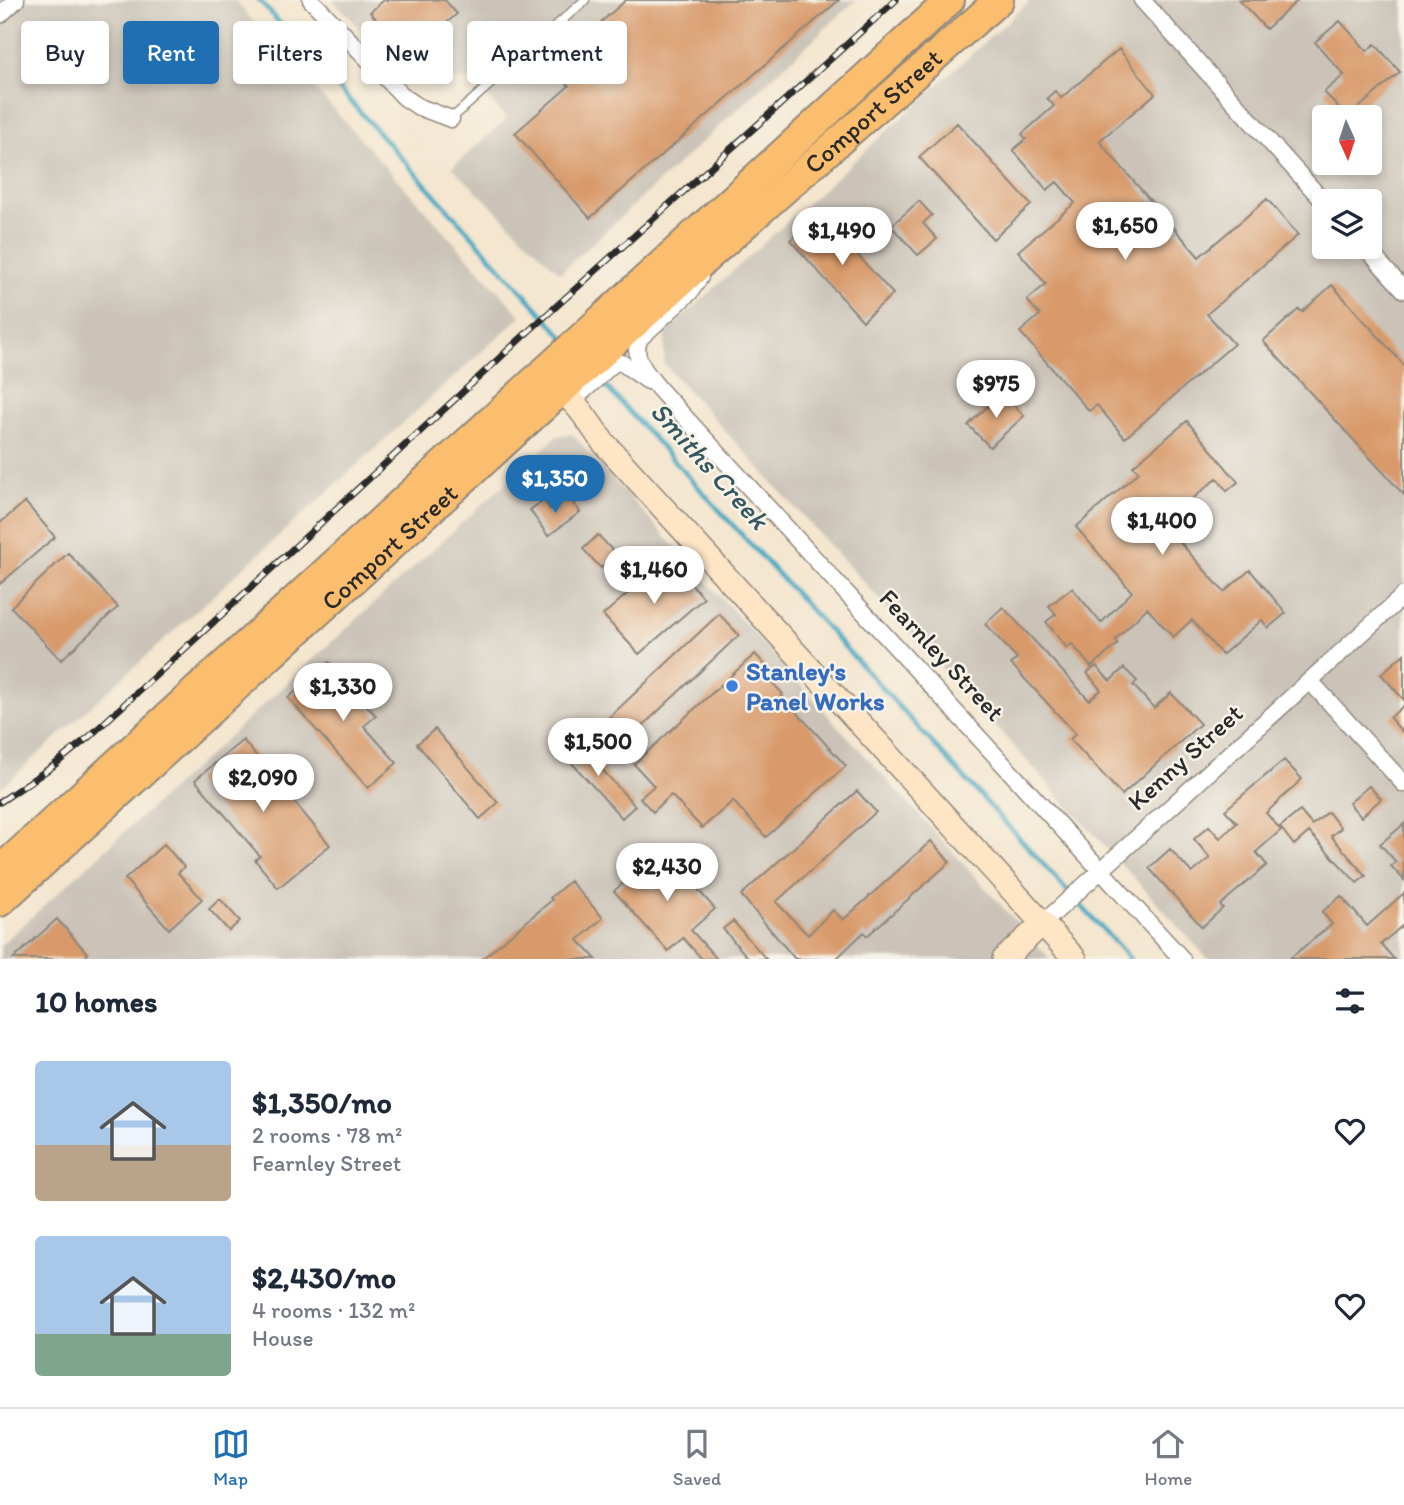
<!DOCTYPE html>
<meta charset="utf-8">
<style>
body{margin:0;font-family:Itim,sans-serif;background:#f6f6f7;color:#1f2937;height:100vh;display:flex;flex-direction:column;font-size:26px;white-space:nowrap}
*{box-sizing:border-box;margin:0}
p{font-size:23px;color:#747a83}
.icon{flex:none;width:38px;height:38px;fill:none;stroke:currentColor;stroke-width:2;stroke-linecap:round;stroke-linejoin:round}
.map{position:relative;height:959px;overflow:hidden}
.drawer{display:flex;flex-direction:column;background:#fff;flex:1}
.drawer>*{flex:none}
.top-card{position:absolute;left:21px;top:21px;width:700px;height:63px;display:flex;gap:14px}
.needle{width:46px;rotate:177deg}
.controls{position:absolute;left:1312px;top:105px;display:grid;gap:14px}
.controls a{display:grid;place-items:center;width:70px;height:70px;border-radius:7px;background:#fff;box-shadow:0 4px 10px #0003;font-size:35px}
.price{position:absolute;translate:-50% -60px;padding:0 16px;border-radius:24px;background:#fff;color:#222;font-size:23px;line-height:46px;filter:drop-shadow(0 2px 4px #0008)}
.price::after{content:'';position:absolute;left:50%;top:42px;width:21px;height:16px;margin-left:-10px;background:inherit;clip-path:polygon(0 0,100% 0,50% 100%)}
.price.active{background:#1f6fb2;color:#fff}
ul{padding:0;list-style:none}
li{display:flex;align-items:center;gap:21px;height:175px;padding:0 35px}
li span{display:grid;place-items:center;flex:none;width:196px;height:140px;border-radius:7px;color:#555}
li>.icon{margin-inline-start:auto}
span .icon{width:84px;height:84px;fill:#fffc;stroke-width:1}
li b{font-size:30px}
h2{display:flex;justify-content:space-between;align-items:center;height:84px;padding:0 35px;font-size:30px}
.tag{padding:0 24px;border-radius:7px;background:#fff;box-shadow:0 4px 10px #0003;font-size:24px;line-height:63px}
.tag.active{background:#1f6fb2;color:#fff}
.dock{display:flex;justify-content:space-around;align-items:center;height:98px;border-top:2px solid #e0e1e3;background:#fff;font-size:19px;color:#747a83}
.dock a{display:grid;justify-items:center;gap:4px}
.dock .active{color:#1f6fb2}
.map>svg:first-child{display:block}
.industrial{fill:#cbc3b8;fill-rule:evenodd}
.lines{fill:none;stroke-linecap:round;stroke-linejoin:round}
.stream{stroke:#44a9c3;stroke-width:4.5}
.building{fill:#d89a6a}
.lane-casing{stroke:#90887d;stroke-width:11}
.street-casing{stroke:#90887d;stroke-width:19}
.secondary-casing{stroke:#90887d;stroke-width:26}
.highway-casing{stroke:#90887d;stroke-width:32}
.lane{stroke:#fff;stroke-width:8}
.street{stroke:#fff;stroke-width:16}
.secondary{stroke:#fde5c5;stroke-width:23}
.highway{stroke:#fbbd6e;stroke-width:28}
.rail-casing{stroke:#2b2b2b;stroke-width:7}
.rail{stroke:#f7f3e8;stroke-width:4.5;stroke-dasharray:13;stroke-linecap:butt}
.shop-dot{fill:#3f7fe0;stroke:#f7f3e8;stroke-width:2.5}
.labels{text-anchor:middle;stroke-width:5;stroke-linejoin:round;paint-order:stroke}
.street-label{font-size:26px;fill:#2b2b2b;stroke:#f7f3e8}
.shop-label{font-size:26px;font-weight:bold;fill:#366cbe;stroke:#f7f3e8;text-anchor:start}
.water-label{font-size:28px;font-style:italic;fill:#345760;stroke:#f7f3e8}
</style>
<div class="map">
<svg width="1404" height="959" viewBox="0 0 1404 959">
<rect width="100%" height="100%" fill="#f7f3e8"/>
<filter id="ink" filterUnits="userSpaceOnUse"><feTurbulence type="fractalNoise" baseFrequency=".0143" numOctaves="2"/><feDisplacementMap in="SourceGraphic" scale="14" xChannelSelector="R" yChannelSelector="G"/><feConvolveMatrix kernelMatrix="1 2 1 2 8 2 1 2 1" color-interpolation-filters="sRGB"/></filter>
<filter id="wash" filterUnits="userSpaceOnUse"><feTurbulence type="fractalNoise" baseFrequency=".00686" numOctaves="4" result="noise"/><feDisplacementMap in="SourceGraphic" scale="28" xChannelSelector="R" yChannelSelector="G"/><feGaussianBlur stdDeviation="1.57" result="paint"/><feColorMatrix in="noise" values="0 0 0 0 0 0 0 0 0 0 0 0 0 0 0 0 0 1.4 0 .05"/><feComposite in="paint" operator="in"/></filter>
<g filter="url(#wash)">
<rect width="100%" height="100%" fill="#f4e6cf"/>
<path class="industrial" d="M0 0H234L521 316 0 789Z
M333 0H856L560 273 452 167 507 119 471 80 408 78Z
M1031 0H1404V959H1208L664 364 665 333ZM1325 117H1370V163H1325ZM1325 201H1370V247H1325Z
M572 434 1050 959H0V946L557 436Z"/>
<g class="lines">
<path class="stream" d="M259 0 566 340
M601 381 1130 959"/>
</g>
<g id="blocks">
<path class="building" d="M384 0H445L457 14 407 56 370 12Z
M626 0H839L590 218 515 133 569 86 551 66Z
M1239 0H1298L1266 29Z
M1340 21 1367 51 1375 44 1400 72 1348 117 1324 92 1344 75 1315 42Z
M1119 49 1155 94 1099 141 1199 257 1267 199 1298 235 1207 314 1234 344 1125 438 1097 405 1089 411 1020 332 1040 315 1027 300 1046 284 1018 251 1075 203 1057 182 1047 190 1013 150 1026 139 1022 134 1054 106 1047 98 1055 91 1061 98Z
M957 123 1031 205 993 239 919 157Z
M919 201 932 215 923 223 937 239 918 255 891 226Z
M820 214 893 294 863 321 790 240Z
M1332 285 1404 365V495L1263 341 1299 309 1302 312Z
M1002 393 1024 416 990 447 968 425Z
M1187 421 1238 482 1227 491 1217 478 1191 500 1206 517 1178 540 1224 592 1250 570 1286 613 1268 628 1262 620 1222 655 1192 620 1173 637 1147 608 1115 640 1118 644 1091 667 1072 644 1067 648 1046 622 1056 614 1049 606 1072 588 1101 623 1132 592 1076 527 1139 472 1133 466Z
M568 496 580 512 548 536 530 510 544 500 550 509Z
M25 502 55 537 0 584V523Z
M598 535 616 554 601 568 583 549Z
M68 553 118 607 61 660 11 607Z
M668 558 704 598 639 654 603 615Z
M1003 607 1089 700 1101 690 1087 673 1096 666 1110 681 1124 668 1137 681 1133 685 1154 708 1171 693 1200 724 1122 795 1070 739 1076 734 1011 664 1017 658 985 624Z
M719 614 739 635 620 747 600 726Z
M755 654 770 670 765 675 783 694 781 695 846 766 766 837 733 801 702 828 671 795 653 812 640 798 654 786 634 764Z
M1404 654V700L1381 674Z
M329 662 376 716 364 726 397 763 368 788 288 698Z
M1404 705V734L1390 718Z
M435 729 498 803 480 819 417 744Z
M574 738 635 806 622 818 561 751Z
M243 740 330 845 278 888 255 860 260 856 195 780Z
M1284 760 1302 779 1266 813 1281 830 1256 852 1267 865 1220 905 1223 908 1202 927 1149 868 1170 849 1192 873 1210 858 1194 839 1209 826 1220 838 1237 823 1225 810Z
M1369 786 1381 799 1361 817 1349 803Z
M857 791 876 812 776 902 808 935 833 910 843 920 931 841 950 862 867 936 864 932 836 959H795L741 895Z
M1300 811 1312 825 1328 812 1341 828 1331 836 1366 876 1357 883 1309 832 1294 845 1280 827Z
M1404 824V880L1391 866 1396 862 1380 844Z
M164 844 184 867 178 873 202 899 169 929 125 879Z
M662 849 715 909 691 930 717 959H702L683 938 668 951 614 891Z
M570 881 603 918 578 940 596 959H482L552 900 550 898Z
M1404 893V924L1381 944 1394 959H1289L1332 924 1322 912 1341 896 1367 926Z
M220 899 240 921 229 931 209 909Z
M57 919 88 954 83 959H13Z
M733 921 766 959H749L723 929Z"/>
</g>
</g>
<g filter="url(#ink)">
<use href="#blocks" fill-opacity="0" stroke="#90887d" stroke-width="2"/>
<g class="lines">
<defs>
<path id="lane" d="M451 119 585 0"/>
<path id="street" d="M311 0 404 97 419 107 451 119
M1142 0 1325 203
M0 15 16 0
M1365 247 1404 290
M700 277 690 292 640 338C630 358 648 374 659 389L1182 959
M594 361 622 363 648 381
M576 405 580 394 616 361
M1310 681 1404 784
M1042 924 1404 595"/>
<path id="secondary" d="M545 389C571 387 589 424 603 442L1075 959
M1004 959 1042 924"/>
<g id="highway">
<path d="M0 870 950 0"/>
<path id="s1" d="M0 902 709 256 999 0"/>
</g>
</defs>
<use href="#lane" class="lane-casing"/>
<use href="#street" class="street-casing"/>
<use href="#secondary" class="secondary-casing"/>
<use href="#highway" class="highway-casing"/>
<use href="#lane" class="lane"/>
<use href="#street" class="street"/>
<use href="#secondary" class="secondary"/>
<use href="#highway" class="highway"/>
<defs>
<path id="rail" d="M0 802 53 766 90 736 531 329 896 0"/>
</defs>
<use href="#rail" class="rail-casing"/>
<use href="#rail" class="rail"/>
</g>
</g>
<circle class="shop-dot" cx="732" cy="686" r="7"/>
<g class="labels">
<g class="street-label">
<text dy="9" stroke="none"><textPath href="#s1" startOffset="1178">Comport Street</textPath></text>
<text dy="9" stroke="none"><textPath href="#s1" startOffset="527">Comport Street</textPath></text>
<text transform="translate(942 655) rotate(47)" y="9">Fearnley Street</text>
<text transform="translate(1185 757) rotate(-42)" y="9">Kenny Street</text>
</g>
<g class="shop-label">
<text x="746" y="680">Stanley's<tspan x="746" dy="30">Panel Works</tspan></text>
</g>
<g class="water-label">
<text transform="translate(710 465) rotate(48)" y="10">Smiths Creek</text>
</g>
</g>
</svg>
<div class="controls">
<a><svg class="needle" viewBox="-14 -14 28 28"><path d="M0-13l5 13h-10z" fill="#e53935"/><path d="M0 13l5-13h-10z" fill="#747a83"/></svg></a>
<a><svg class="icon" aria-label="layers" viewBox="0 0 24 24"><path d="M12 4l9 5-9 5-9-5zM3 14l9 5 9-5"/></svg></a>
</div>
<b class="price" style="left:1125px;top:262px">$1,650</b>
<b class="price" style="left:842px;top:267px">$1,490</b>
<b class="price" style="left:996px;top:420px">$975</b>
<b class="price active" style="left:555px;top:515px">$1,350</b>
<b class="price" style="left:1162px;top:557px">$1,400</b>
<b class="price" style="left:654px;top:606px">$1,460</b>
<b class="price" style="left:343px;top:723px">$1,330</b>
<b class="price" style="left:598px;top:778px">$1,500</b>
<b class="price" style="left:263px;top:814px">$2,090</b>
<b class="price" style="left:667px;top:903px">$2,430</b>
<div class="top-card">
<a class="tag">Buy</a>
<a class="tag active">Rent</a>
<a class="tag">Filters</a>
<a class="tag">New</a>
<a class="tag">Apartment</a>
</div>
</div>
<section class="drawer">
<h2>10 homes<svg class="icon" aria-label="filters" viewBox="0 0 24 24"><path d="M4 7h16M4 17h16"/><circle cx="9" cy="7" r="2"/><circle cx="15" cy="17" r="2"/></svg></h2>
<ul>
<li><span style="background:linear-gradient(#a9c7e8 60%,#b9a48a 0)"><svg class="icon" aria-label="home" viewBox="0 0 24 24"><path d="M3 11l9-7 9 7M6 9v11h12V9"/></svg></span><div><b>$1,350/mo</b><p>2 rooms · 78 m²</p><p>Fearnley Street</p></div><svg class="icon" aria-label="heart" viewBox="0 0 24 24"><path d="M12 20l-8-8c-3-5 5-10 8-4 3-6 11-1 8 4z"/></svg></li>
<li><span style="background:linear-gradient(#a9c7e8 70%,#7fa58c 0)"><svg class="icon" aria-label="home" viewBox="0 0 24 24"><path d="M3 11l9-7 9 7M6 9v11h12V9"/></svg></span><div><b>$2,430/mo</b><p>4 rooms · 132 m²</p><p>House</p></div><svg class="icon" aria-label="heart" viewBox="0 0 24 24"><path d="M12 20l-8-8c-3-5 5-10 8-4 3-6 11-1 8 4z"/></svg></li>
</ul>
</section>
<nav class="dock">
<a class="active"><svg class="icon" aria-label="map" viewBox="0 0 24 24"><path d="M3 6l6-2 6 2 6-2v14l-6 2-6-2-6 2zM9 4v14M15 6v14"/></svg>Map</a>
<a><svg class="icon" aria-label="saved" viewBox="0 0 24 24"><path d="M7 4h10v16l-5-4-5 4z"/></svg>Saved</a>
<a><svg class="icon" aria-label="home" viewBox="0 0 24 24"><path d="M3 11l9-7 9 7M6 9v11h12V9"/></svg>Home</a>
</nav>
